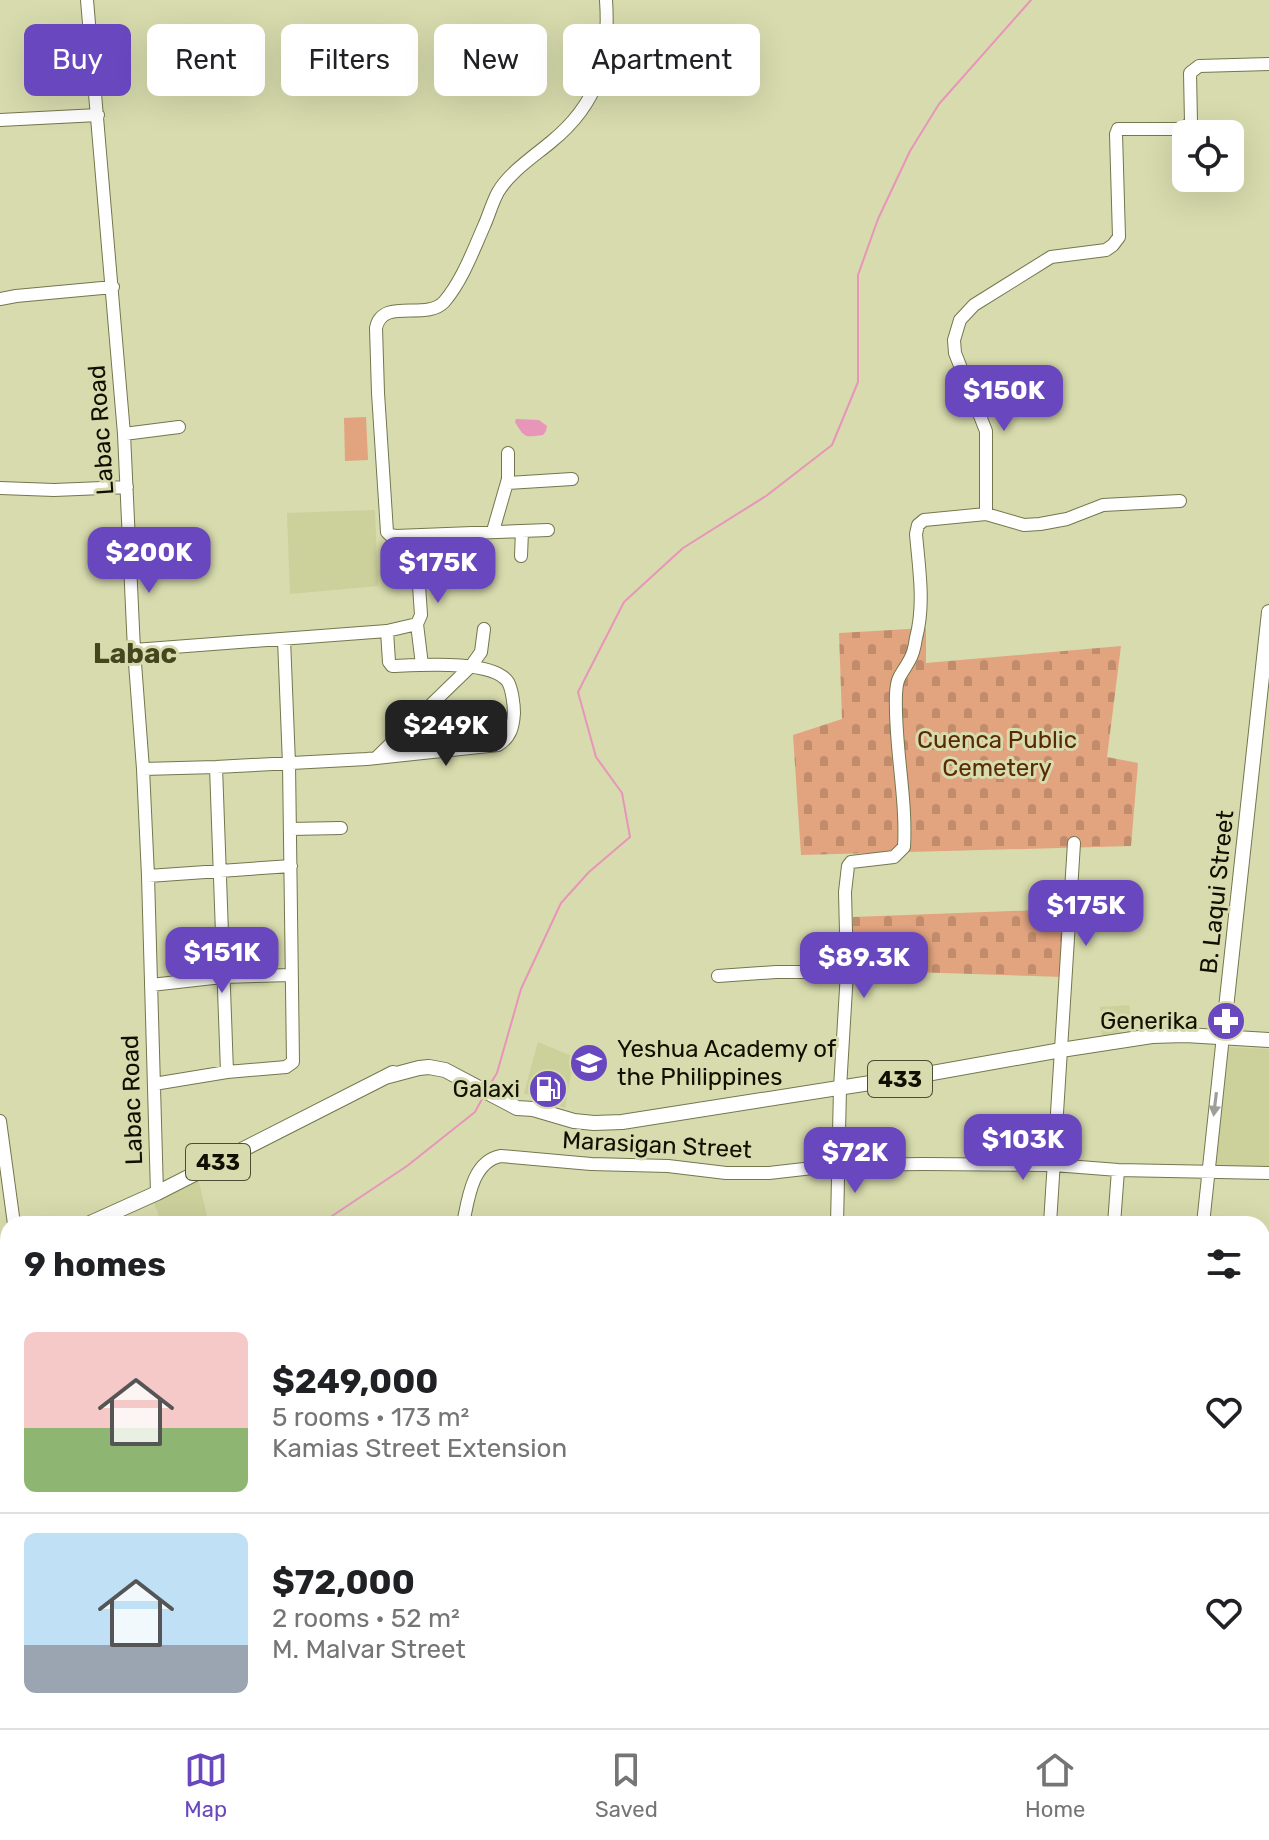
<!DOCTYPE html>
<meta charset="utf-8">
<style>
body{margin:0;font-family:Rubik,sans-serif;background:#f6f6f6;color:#202124;height:100vh;display:flex;flex-direction:column;font-size:30px;white-space:nowrap}
*{box-sizing:border-box;margin:0}
p{font-size:26px;color:#757577}
.icon{flex:none;width:44px;height:44px;fill:none;stroke:currentColor;stroke-width:2;stroke-linecap:round;stroke-linejoin:round}
.map{position:relative;flex:1;overflow:hidden}
.panel{position:absolute;left:0px;top:1216px;width:1270px;height:512px;display:flex;flex-direction:column;background:#fff;border-radius:24px 24px 0 0;box-shadow:0 8px 32px #0002}
.panel>*{flex:none}
.top-card{position:absolute;left:24px;top:24px;width:800px;height:72px;display:flex;gap:16px}
.tools{position:absolute;left:1172px;top:120px;display:grid;gap:16px}
.tools a{display:grid;place-items:center;width:72px;height:72px;border-radius:12px;background:#fff;box-shadow:0 8px 32px #0002;font-size:40px}
.price{position:absolute;translate:-50% -68px;padding:0 18px;border-radius:16px;background:#6947bf;color:#fff;font-size:26px;line-height:52px;filter:drop-shadow(0 2px 4px #0008)}
.price::after{content:'';position:absolute;left:50%;top:48px;width:24px;height:18px;margin-left:-12px;background:inherit;clip-path:polygon(0 0,100% 0,50% 100%)}
.price.active{background:#222;color:#fff}
ul{padding:0;list-style:none}
li{display:flex;align-items:center;gap:24px;height:200px;padding:0 24px}
li+li{border-top:2px solid #e0e0e0}
li span{display:grid;place-items:center;flex:none;width:224px;height:160px;border-radius:12px;color:#555}
li>.icon{margin-inline-start:auto}
span .icon{width:96px;height:96px;fill:#fffc;stroke-width:1}
li b{font-size:34px}
h2{display:flex;justify-content:space-between;align-items:center;height:96px;padding:0 24px;font-size:34px}
.tag{padding:0 28px;border-radius:12px;background:#fff;box-shadow:0 8px 32px #0002;font-size:28px;line-height:72px}
.tag.active{background:#6947bf;color:#fff}
.menu{display:flex;justify-content:space-around;align-items:center;height:112px;border-top:2px solid #e0e0e0;background:#fff;font-size:22px;color:#757577}
.menu a{display:grid;justify-items:center;gap:4px}
.menu .active{color:#6947bf}
.map>svg:first-child{display:block}
.built{fill:#ccd09b}
.cemetery{fill:url(#cemetery-stones)}
.park{fill:#e2a47f}
.water{fill:#e895ba}
.lines{fill:none;stroke-linecap:round;stroke-linejoin:round}
.stream{stroke:#e895ba;stroke-width:2}
.minor-casing{stroke:#74774d;stroke-width:14}
.major-casing{stroke:#74774d;stroke-width:16}
.minor{stroke:#fff;stroke-width:12}
.major{stroke:#fff;stroke-width:14}
.oneway{fill:#9f9f9a}
.labels{text-anchor:middle;stroke-width:6;stroke-linejoin:round;paint-order:stroke}
.shield{fill:#d7dbad;stroke:#4c4d35;stroke-width:2}
.shield-label{font-size:22px;font-weight:bold;fill:#101002}
.street-label{font-size:24px;fill:#101002;stroke:#d7dbad}
.park-label{font-size:24px;fill:#592a06;stroke:#d7dbad}
.poi-label{font-size:24px;fill:#101002;stroke:#d7dbad;text-anchor:end}
.quarter-label{font-size:28px;font-weight:bold;fill:#44461d;stroke:#d7dbad}
</style>
<div class="map">
<svg width="1269" height="1728" viewBox="0 0 1269 1728">
<defs>
<pattern id="cemetery-stones" width="16" height="16" patternUnits="userSpaceOnUse" patternTransform="scale(2)"><rect width="16" height="16" fill="#e2a47f"/><path d="M2 7V4a2 2 0 0 1 4 0v3zM10 15v-3a2 2 0 0 1 4 0v3z" fill="#c18c6c"/></pattern>
</defs>
<rect width="100%" height="100%" fill="#d7dbad"/>
<path class="built" d="M375 510 378 586 290 594 287 513Z
M1129 1005 1133 1035 1102 1039 1100 1007Z
M538 1042 574 1057 565 1108 524 1093Z
M1224 1047 1269 1049V1169L1211 1168Z
M198 1178 208 1220 198 1224H162L153 1200Z
M1263 1411H1269V1490L1262 1491Z"/>
<path class="cemetery" d="M926 628V663L1121 646 1107 757 1138 763 1131 846 801 855 793 735 842 719 839 633Z
M1068 909 1064 977 851 970 853 917Z"/>
<path class="park" d="M366 417 368 460 345 461 344 418Z"/>
<path class="water" d="M516 419 539 420 547 426 546 431 543 435C525 437 525 439 515 422Z"/>
<g class="lines">
<path class="stream" d="M489 1086 497 1073 521 989 561 903 589 872 630 837 622 793 596 757 578 692 624 602 683 548 766 496 832 445 858 382V275L878 219 910 151 939 104 1031 0
M320 1224 407 1166 475 1112 482 1099
M0 1413 8 1400"/>
<defs>
<path id="minor" d="M87 0 124 434 134 650 143 769 148 876 157 1193
M0 120 98 115
M0 299 16 296 113 287
M124 434 179 427
M507 483 572 479
M0 488 54 490 127 487
M986 514 1024 525 1040 524 1067 519 1103 505 1180 501
M548 530 396 536 390 535 387 532 378 393 376 328C382 297 426 321 444 302 462 281 473 251 484 226 489 215 492 203 498 192 510 172 533 157 551 142 599 103 610 60 606 0
M493 531 508 479V453
M521 556 522 531
M417 624 422 665
M134 650 387 631 417 624 421 615 419 585C422 582 425 579 428 576 436 567 433 547 433 535
M377 757 471 666 481 652 484 629
M216 767 227 1072
M143 769 216 767 367 759 498 745C511 737 513 727 514 713 514 705 512 689 508 682 493 659 417 665 392 666L389 662 387 631
M290 829 341 828
M148 876 291 866
M718 976 776 972H847
M151 985 222 977 291 975
M154 1084 227 1072 286 1067 293 1062 289 764 284 639
M0 1121 14 1224
M463 1224C468 1200 472 1161 501 1156L591 1164 668 1166 726 1173H769L839 1165 924 1164 1054 1165 1118 1170 1269 1173
M837 1224 840 1088 847 972 845 892 848 866 851 862 894 857 904 847C907 796 894 745 896 694 897 675 901 676 909 661 913 655 915 645 916 638 925 604 919 569 916 534L918 525 924 520 986 514V431L955 353 954 340 960 320 974 305 1051 257 1106 250 1113 245 1119 237 1116 134 1118 129H1183L1191 122 1190 73 1199 66 1269 64
M1050 1224 1074 843
M1114 1224 1118 1170
M1203 1224 1223 1036
M1262 1404 1269 1405
M1262 1622H1269
M0 1696 8 1697
M441 1720 479 1728H522L583 1724 587 1720
M964 1720 965 1728
M983 1720 1064 1728
M83 1728 86 1720
M320 1728 321 1720
M1145 1728 1146 1720
M1247 1728V1720"/>
<path id="major" d="M1223 1036 1269 612
M385 1077 419 1068 429 1067 445 1070 517 1108 533 1109 574 1121 594 1123 622 1122 921 1075 1061 1050 1152 1036 1185 1035 1269 1040
M88 1224 157 1193 393 1073
M0 1304 8 1296"/>
</defs>
<use href="#minor" class="minor-casing"/>
<use href="#major" class="major-casing"/>
<use href="#minor" class="minor"/>
<use href="#major" class="major"/>
</g>
<defs><path id="oneway-solid" d="M-6-.8H1V-3.2L6.5 0L1 3.2V.8H-6Z" transform="scale(2)"/></defs>
<use class="oneway" href="#oneway-solid" transform="translate(1215 1104) rotate(97)"/>
<defs>
<symbol id="pharmacy-disc" viewBox="-11 -11 22 22"><circle r="9.5" fill="#6947bf" stroke="#d7dbad"/><path d="M-2-6h4v4h4v4h-4v4h-4v-4h-4v-4h4Z" fill="#fff"/></symbol>
<symbol id="school-disc" viewBox="-11 -11 22 22"><circle r="9.5" fill="#6947bf" stroke="#d7dbad"/><path d="M0-5L7-2L0 1L-7-2ZM-4 1L0 2.5L4 1V4Q0 6-4 4Z" fill="#fff"/></symbol>
<symbol id="fuel-disc" viewBox="-11 -11 22 22"><circle r="9.5" fill="#6947bf" stroke="#d7dbad"/><path d="M-5.5-6h7V0h2V4h1.3V-2.5L3-4.5l.8-.8L6-3V5H2.5V1h-1V6h-7ZM-4.2-4.7v3.2H.2V-4.7Z" fill="#fff"/></symbol>
</defs>
<g fill-rule="evenodd">
<use href="#pharmacy-disc" x="1204" y="999" width="44" height="44"/>
<use href="#school-disc" x="567" y="1041" width="44" height="44"/>
<use href="#fuel-disc" x="526" y="1067" width="44" height="44"/>
</g>
<g class="labels">
<g class="shield">
<rect x="868" y="1061" width="64" height="36" rx="6"/>
<rect x="186" y="1144" width="64" height="36" rx="6"/>
</g>
<g class="shield-label">
<text x="900" y="1087">433</text>
<text x="218" y="1170">433</text>
</g>
<g class="street-label">
<text transform="translate(101 430) rotate(-94)" y="8">Labac Road</text>
<text transform="translate(1217 892) rotate(-84)" y="8">B. Laqui Street</text>
<text transform="translate(132 1100) rotate(-92)" y="8">Labac Road</text>
<text transform="translate(657 1145) rotate(3)" y="8">Marasigan Street</text>
</g>
<g class="park-label">
<text x="997" y="748">Cuenca Public<tspan x="997" dy="28">Cemetery</tspan></text>
</g>
<g class="poi-label">
<text x="1198" y="1029">Generika</text>
<text x="617" y="1057" text-anchor="start">Yeshua Academy of<tspan x="617" dy="28">the Philippines</tspan></text>
<text x="520" y="1097">Galaxi</text>
</g>
<g class="quarter-label">
<text x="135" y="663">Labac</text>
</g>
</g>
</svg>
<div class="tools">
<a><svg class="icon" aria-label="locate" viewBox="0 0 24 24"><circle cx="12" cy="12" r="6"/><path d="M12 2v4M12 18v4M2 12h4M18 12h4"/></svg></a>
</div>
<b class="price" style="left:1004px;top:433px">$150K</b>
<b class="price" style="left:149px;top:595px">$200K</b>
<b class="price" style="left:438px;top:605px">$175K</b>
<b class="price active" style="left:446px;top:768px">$249K</b>
<b class="price" style="left:1086px;top:948px">$175K</b>
<b class="price" style="left:222px;top:995px">$151K</b>
<b class="price" style="left:864px;top:1000px">$89.3K</b>
<b class="price" style="left:1023px;top:1182px">$103K</b>
<b class="price" style="left:855px;top:1195px">$72K</b>
<div class="top-card">
<a class="tag active">Buy</a>
<a class="tag">Rent</a>
<a class="tag">Filters</a>
<a class="tag">New</a>
<a class="tag">Apartment</a>
</div>
<section class="panel">
<h2>9 homes<svg class="icon" aria-label="filters" viewBox="0 0 24 24"><path d="M4 7h16M4 17h16"/><circle cx="9" cy="7" r="2"/><circle cx="15" cy="17" r="2"/></svg></h2>
<ul>
<li><span style="background:linear-gradient(#f6c9c9 60%,#8fb573 0)"><svg class="icon" aria-label="home" viewBox="0 0 24 24"><path d="M3 11l9-7 9 7M6 9v11h12V9"/></svg></span><div><b>$249,000</b><p>5 rooms · 173 m²</p><p>Kamias Street Extension</p></div><svg class="icon" aria-label="heart" viewBox="0 0 24 24"><path d="M12 20l-8-8c-3-5 5-10 8-4 3-6 11-1 8 4z"/></svg></li>
<li><span style="background:linear-gradient(#bfe0f5 70%,#9aa5b1 0)"><svg class="icon" aria-label="home" viewBox="0 0 24 24"><path d="M3 11l9-7 9 7M6 9v11h12V9"/></svg></span><div><b>$72,000</b><p>2 rooms · 52 m²</p><p>M. Malvar Street</p></div><svg class="icon" aria-label="heart" viewBox="0 0 24 24"><path d="M12 20l-8-8c-3-5 5-10 8-4 3-6 11-1 8 4z"/></svg></li>
</ul>
</section>
</div>
<nav class="menu">
<a class="active"><svg class="icon" aria-label="map" viewBox="0 0 24 24"><path d="M3 6l6-2 6 2 6-2v14l-6 2-6-2-6 2zM9 4v14M15 6v14"/></svg>Map</a>
<a><svg class="icon" aria-label="saved" viewBox="0 0 24 24"><path d="M7 4h10v16l-5-4-5 4z"/></svg>Saved</a>
<a><svg class="icon" aria-label="home" viewBox="0 0 24 24"><path d="M3 11l9-7 9 7M6 9v11h12V9"/></svg>Home</a>
</nav>
